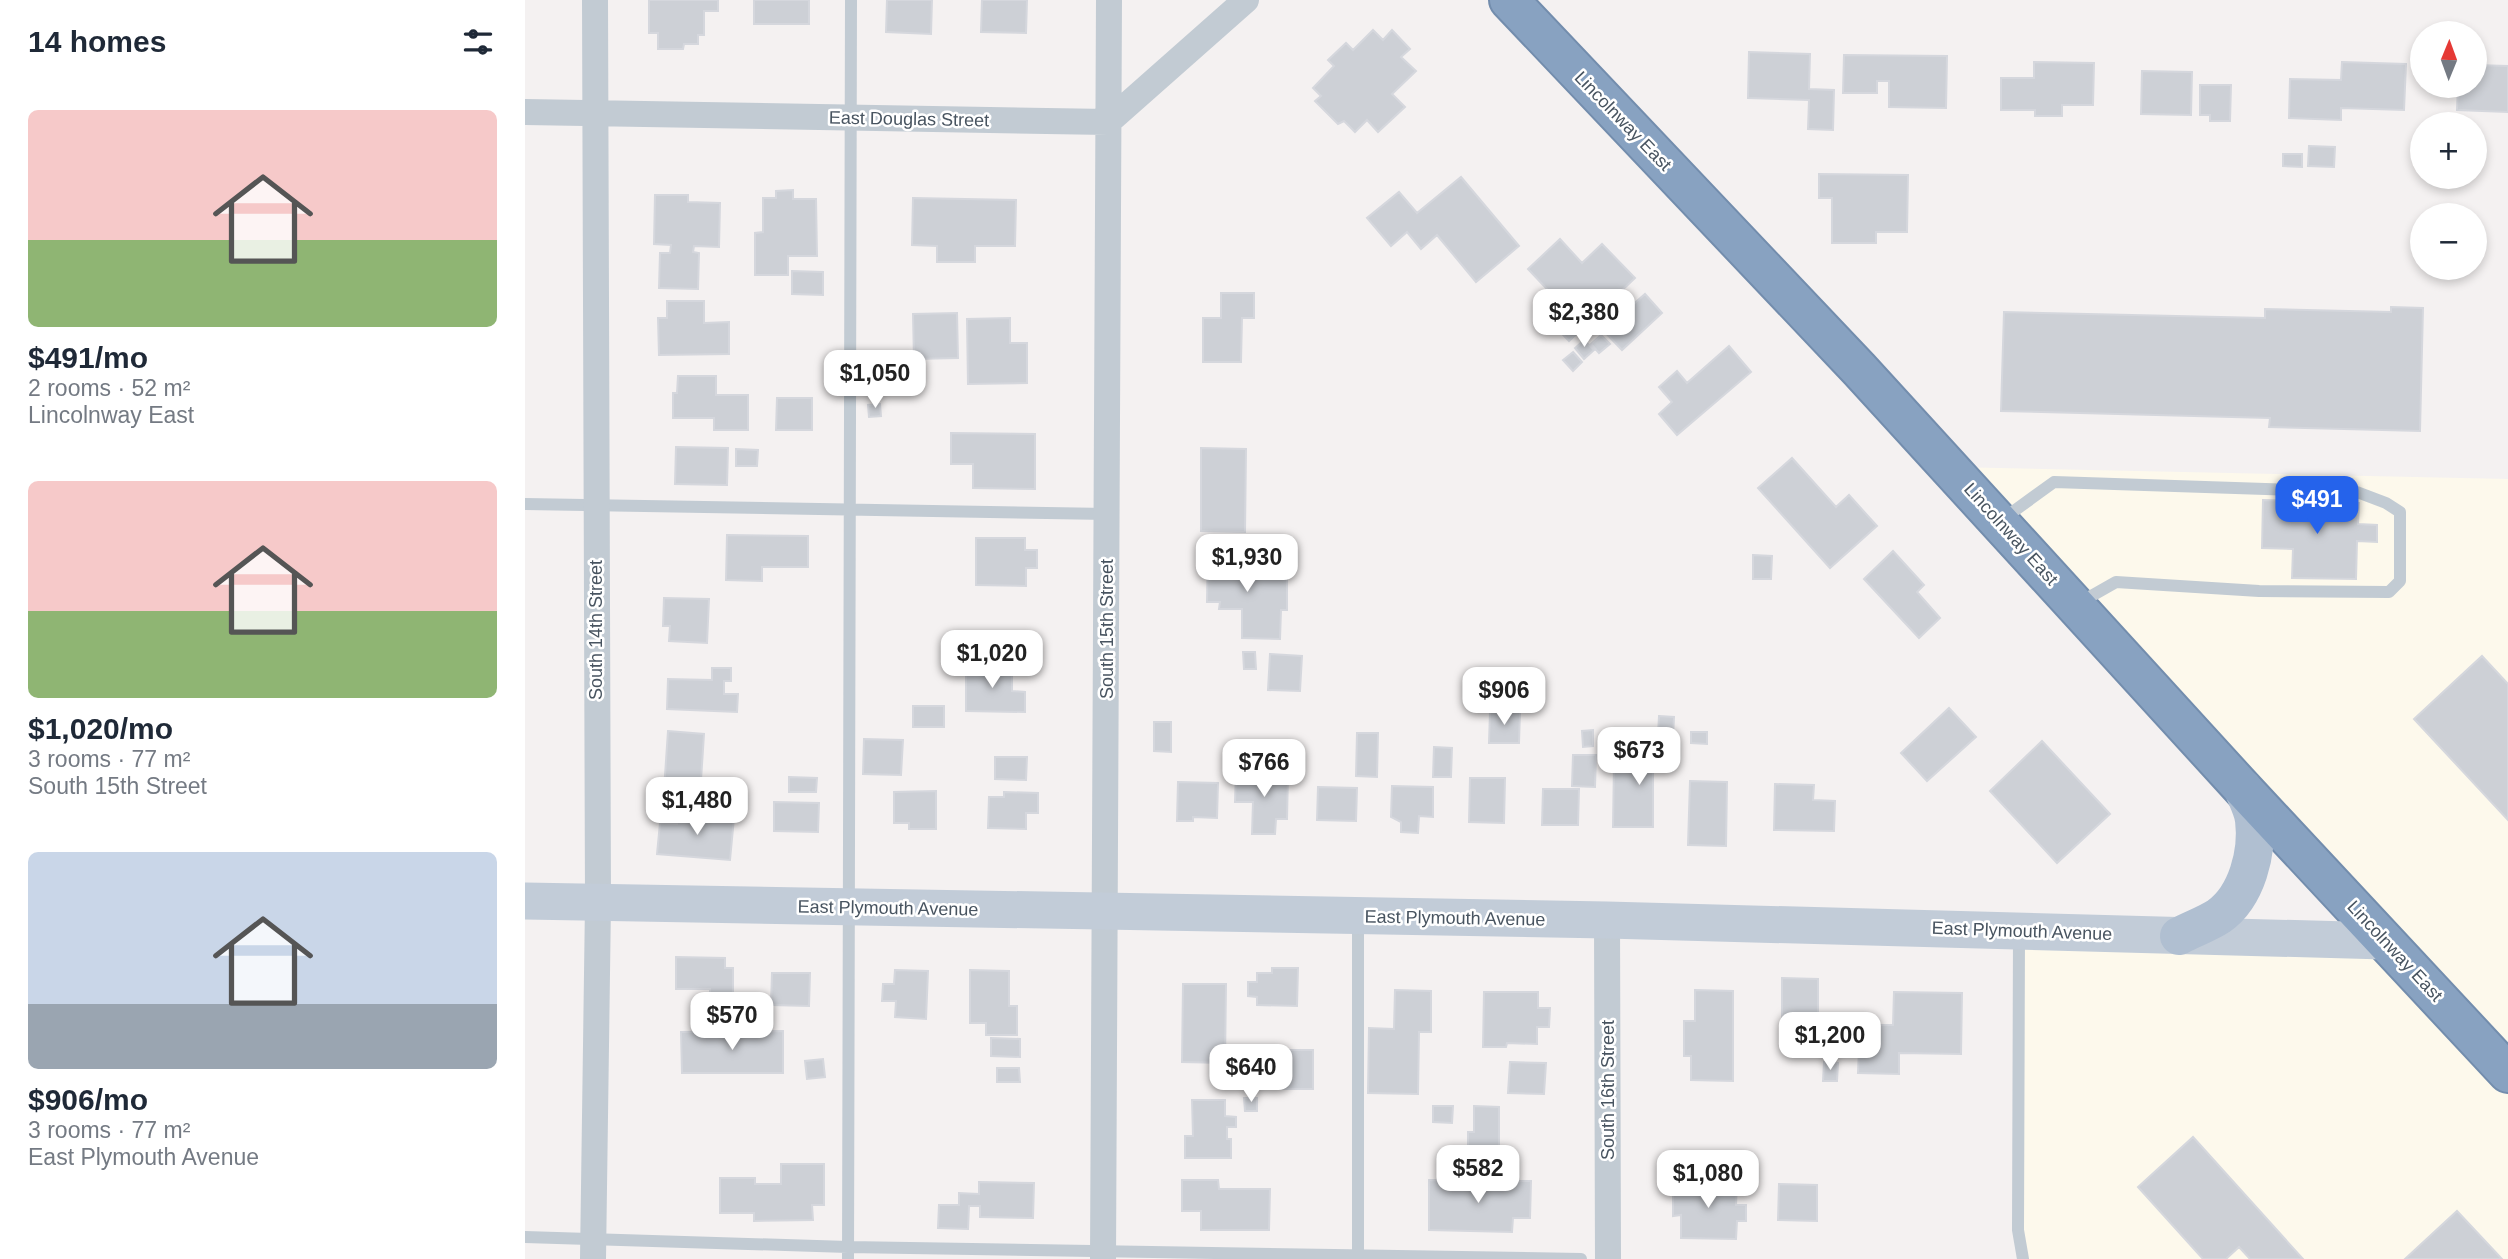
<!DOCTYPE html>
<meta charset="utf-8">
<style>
body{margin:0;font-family:Arial,sans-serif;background:#f2f2f3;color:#1f2937;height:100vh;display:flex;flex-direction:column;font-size:26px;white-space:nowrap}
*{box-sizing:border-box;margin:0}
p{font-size:23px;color:#747a83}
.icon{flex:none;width:38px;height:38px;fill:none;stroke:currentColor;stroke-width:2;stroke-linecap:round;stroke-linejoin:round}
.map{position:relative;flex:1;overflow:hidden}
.side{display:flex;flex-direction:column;background:#fff;width:525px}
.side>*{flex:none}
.needle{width:46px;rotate:1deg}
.fabs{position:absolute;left:1885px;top:21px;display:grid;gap:14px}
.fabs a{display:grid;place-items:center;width:77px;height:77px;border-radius:50%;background:#fff;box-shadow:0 4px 10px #0003;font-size:35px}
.price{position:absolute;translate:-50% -60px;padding:0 16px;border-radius:14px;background:#fff;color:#222;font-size:23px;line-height:46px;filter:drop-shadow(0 2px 4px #0008)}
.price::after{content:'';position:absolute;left:50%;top:42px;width:21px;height:16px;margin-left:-10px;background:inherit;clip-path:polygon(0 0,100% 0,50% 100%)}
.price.active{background:#2563eb;color:#fff}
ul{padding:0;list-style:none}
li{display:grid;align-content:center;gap:14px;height:371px;padding:0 28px}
li span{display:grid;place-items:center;height:217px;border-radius:10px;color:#555}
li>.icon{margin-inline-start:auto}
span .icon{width:126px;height:126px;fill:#fffc;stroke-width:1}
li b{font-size:30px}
h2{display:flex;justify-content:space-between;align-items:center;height:84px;padding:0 28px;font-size:30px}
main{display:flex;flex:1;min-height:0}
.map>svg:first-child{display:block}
.commercial{fill:#fdf9ec}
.building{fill:#cdd0d6;stroke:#d5d7dd;stroke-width:2}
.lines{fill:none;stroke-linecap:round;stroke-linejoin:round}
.highway-casing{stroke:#738dad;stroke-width:42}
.lane{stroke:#c2cbd3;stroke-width:12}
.street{stroke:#c2cbd3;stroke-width:26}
.secondary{stroke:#c2ccd8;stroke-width:37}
.primary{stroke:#b0bfd1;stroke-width:38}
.highway{stroke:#88a2c1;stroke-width:38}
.labels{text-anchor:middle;stroke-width:5;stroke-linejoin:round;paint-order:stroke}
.street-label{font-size:18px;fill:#485460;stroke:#fff}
</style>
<main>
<section class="side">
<h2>14 homes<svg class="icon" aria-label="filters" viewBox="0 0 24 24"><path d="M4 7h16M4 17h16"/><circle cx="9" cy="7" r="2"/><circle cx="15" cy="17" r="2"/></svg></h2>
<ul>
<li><span style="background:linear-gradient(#f6c9c9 60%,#8fb573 0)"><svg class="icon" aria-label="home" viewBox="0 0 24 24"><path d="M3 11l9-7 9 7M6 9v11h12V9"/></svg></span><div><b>$491/mo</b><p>2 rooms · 52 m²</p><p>Lincolnway East</p></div></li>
<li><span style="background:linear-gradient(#f6c9c9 60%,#8fb573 0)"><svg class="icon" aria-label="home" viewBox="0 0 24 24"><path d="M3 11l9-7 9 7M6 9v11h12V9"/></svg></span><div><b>$1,020/mo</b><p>3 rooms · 77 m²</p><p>South 15th Street</p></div></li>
<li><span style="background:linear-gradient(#c9d6e8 70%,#9aa5b1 0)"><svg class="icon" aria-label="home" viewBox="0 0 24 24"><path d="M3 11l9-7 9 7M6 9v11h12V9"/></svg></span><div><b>$906/mo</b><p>3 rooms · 77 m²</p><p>East Plymouth Avenue</p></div></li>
</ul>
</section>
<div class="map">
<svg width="1983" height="1259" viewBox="0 0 1983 1259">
<rect width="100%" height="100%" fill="#f4f1f1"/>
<path class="commercial" d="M1426 467 1983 479V1259H1501L1496 1229V933L1861 941Z"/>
<path class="building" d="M124 0H193V11H179V35H173V44H159L158 49H133V33H124Z
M229 0H284V24H229Z
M362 0H407L406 34 361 32Z
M457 0H502L501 33 456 32Z
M848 30 858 40 867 30 885 49 876 57 891 71 867 94 880 107 853 132 842 120 830 132 819 121 813 124 790 101 796 96 788 88 809 66 803 60 821 43 828 50Z
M1224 52 1285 54 1284 89 1309 90 1308 130 1283 129 1284 100 1223 98Z
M1319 55 1422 56 1421 108 1364 107V81H1352V93H1318Z
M1509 62 1569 63 1568 105H1537V116H1510V110H1476V78H1509Z
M1817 62 1881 64 1879 110 1816 108V120L1764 118 1765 79 1816 80Z
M1950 65 1983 66V112L1932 110 1933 86H1950Z
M1617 71 1667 72 1666 115 1616 114Z
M1675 85H1706L1705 121H1685V115H1675Z
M1784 146 1810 147 1809 167 1783 166Z
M1758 154H1777V167L1758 166Z
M1294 174 1383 175 1382 232H1351V243H1307V198H1294Z
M936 177 994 246 951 282 912 235 896 249 882 232 866 246 842 218 874 192 892 213Z
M268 190V199H291L292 256H263V275H230V233L238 232V198H251V191Z
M130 195H163V202L195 203 194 247 169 246 168 252 174 253 173 289 134 288 135 253H145L146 245 129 244Z
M388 198 491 200 490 246H450V262H412V246L387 245Z
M1035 239 1057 263 1077 244 1110 278 1044 341 1023 319 1037 305 1003 269Z
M267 271 298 272V295L267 294Z
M696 293H729V318H717L716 362H678V318H696Z
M1120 294 1137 313 1097 350 1074 326 1100 303 1104 308Z
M142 301H179V323L204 322V354L134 355 133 318H142Z
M1866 307 1898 308 1895 431 1744 427 1745 418 1476 411 1479 312 1740 318V309L1866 312Z
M432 313 433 358 389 359 388 314Z
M485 318V343H502V383L443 384 442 319Z
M1076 335 1085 344 1074 353 1066 344Z
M1059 340 1069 350 1059 359 1050 348Z
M1204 346 1226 372 1152 435 1134 414 1147 402 1134 387 1152 371 1162 383Z
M1048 352 1057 362 1048 371 1038 360Z
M153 376H191V395H223V430H189V418H148V393H152Z
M252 398H287V430H251Z
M355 404 356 416 344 417 343 405Z
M426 433 510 434V489L448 488V464H426Z
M151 447 203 448 202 485 150 484Z
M676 448 721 449 720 532 676 531Z
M211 449 233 450 232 466H211Z
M1267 458 1311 507 1324 495 1352 526 1305 568 1233 488Z
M1738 500 1834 503 1833 524 1852 525V542L1832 541 1831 579 1767 578 1768 549 1737 548Z
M202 535 283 536V567H237V581L201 580Z
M451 538H500V550H512V568H501V586L451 585Z
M683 550H721L720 576H762V610H756L755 639 717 638V609H694L695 602H682Z
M1368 551 1399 585 1392 592 1415 618 1394 638 1339 579Z
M1228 555 1247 556 1246 579H1228Z
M139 598 184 599 182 643 144 641 145 626H138Z
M718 652H730L731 669H719Z
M745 654 777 656 775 691 743 690Z
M1957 656 1983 684V820L1889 719Z
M441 665 487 666V691L500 692V712L441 711Z
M187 668H206V681H199V694H213L212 712 142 709 143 679 187 680Z
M388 706H419V727H388Z
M1424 708 1451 737 1402 781 1376 753Z
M965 712H995L994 743H964Z
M1134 716 1149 717 1148 737 1133 735Z
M629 722H646V752L629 751Z
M1068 730V746L1058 747 1057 731Z
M143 731 179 734 176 780H183L182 793 139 790Z
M1166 732H1182V744L1166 743Z
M832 733H853L852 777 831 776Z
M339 739 378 740 376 775 338 774Z
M1123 741H1148L1147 771 1128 770V827H1088L1089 763H1118V770H1123Z
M1517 741 1585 814 1532 863 1465 791Z
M909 747 927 748 926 777H908Z
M1048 755H1071L1070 787 1047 786Z
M470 757H502L501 780 470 779Z
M711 772 763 774 762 819H751L750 834H727L728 802H710Z
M264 777 292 778 291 792H264Z
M945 778H980L979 823 944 822Z
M1165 781 1202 782 1201 846 1163 845Z
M653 782 693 783 692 818 668 817V821H652Z
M1250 784 1289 785 1288 800 1310 801 1309 831 1249 830Z
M867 786 908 787V817L894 816 893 833 876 832V822L866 817Z
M793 787 832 788 831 821 792 820Z
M1018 789H1054L1053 825H1017Z
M411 791V829H384V823H369V792Z
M479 792 513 793V813H501V829L463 828 464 797H479Z
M249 802 294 803 293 832 249 831Z
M153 813 209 818 205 860 132 854 135 823 152 824Z
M151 957 200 958V968H208V994H185V989H151Z
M747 968H773L772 1006 732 1005V997L723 996V982H732V973H747Z
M370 970 403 971 401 1019 370 1017 371 1001H357L358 984H369Z
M445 970 484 971V1006H492V1035H461V1023H445Z
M247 973H285L284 1006 246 1005Z
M1257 978 1293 979V1027L1320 1028V1056H1287V1032H1268V1021L1257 1022Z
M658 984H701L700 1063 657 1062Z
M870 990 906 991V1032H894L893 1094 843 1093 844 1028 869 1029Z
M1170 990 1208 991V1081L1166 1080V1056H1159V1021H1170Z
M959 992H1013V1008H1025L1024 1027H1012V1044L982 1043 981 1047H958Z
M1369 992 1437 993 1436 1054 1374 1053V1074L1333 1073 1335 1025H1368Z
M258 1031V1073H157L156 1032Z
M466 1038 495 1039V1057L466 1056Z
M743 1050H788V1089H742Z
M298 1059 300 1077 282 1079 280 1061Z
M985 1062 1021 1063 1019 1094 983 1093Z
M1299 1062 1313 1063 1312 1081H1298Z
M472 1068H494L495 1082H472Z
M719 1098H732V1111H720Z
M667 1100H700V1116L711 1117V1127H702V1139H706V1158H660V1136H668Z
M908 1106H928L927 1123 908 1122Z
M949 1106 974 1107V1154L943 1153V1132H949Z
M1668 1137 1778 1259H1725L1714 1247 1701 1259H1678L1613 1187Z
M256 1164H299V1205H287L288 1220 229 1221V1213H195V1178H230V1184H256Z
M657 1180H693L694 1189H745L744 1230H676V1211H657Z
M904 1180 1006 1181 1005 1218H988L987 1232 904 1230Z
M454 1182 509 1183 508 1218 455 1217V1206H444L443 1229 413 1228 414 1205H434V1193L454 1194Z
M1148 1183 1212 1184 1211 1205H1221V1221H1212L1211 1239 1156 1238V1215L1148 1216Z
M1254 1184 1292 1185V1221L1253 1220Z
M1932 1211 1977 1259H1880Z"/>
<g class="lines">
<defs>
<path id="highway" d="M984 0 1334 369 1718 789 1983 1073"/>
</defs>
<use href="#highway" class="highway-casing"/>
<path class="lane" d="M0 504 583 514
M1478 519 1529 482 1832 492 1861 503 1875 512V581L1864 592 1734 591 1591 582 1554 603
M1494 934 1493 1230 1498 1259
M0 1237 323 1247 1056 1259
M323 1259 326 0
M833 1259V920"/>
<path class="street" d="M0 112 583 122 721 0
M1082 920 1083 1259
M68 1259 73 903 70 0
M578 1259 584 0"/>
<path class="secondary" d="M0 901 1082 920 1860 941"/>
<path class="primary" d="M1654 936C1667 929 1682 924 1694 916 1722 896 1733 852 1729 820 1728 810 1722 799 1718 789"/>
<use href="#highway" class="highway"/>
</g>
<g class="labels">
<g class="street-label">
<text transform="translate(384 119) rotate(1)" y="6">East Douglas Street</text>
<text transform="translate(1098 121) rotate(46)" y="6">Lincolnway East</text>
<text transform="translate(1486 534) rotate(48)" y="6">Lincolnway East</text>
<text transform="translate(582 629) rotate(-90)" y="6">South 15th Street</text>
<text transform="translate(71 630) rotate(-90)" y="6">South 14th Street</text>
<text transform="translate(363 908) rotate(1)" y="6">East Plymouth Avenue</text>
<text transform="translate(930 918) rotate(1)" y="6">East Plymouth Avenue</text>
<text transform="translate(1497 931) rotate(2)" y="6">East Plymouth Avenue</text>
<text transform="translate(1870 951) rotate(47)" y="6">Lincolnway East</text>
<text transform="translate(1083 1090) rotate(-90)" y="6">South 16th Street</text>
</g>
</g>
</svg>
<div class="fabs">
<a><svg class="needle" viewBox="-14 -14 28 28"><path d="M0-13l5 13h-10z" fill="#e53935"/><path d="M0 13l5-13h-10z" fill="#747a83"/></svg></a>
<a>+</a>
<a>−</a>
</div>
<b class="price" style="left:1059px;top:349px">$2,380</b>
<b class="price" style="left:350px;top:410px">$1,050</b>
<b class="price active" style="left:1792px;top:536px">$491</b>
<b class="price" style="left:722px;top:594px">$1,930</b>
<b class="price" style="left:467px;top:690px">$1,020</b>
<b class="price" style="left:979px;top:727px">$906</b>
<b class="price" style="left:1114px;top:787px">$673</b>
<b class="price" style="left:739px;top:799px">$766</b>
<b class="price" style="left:172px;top:837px">$1,480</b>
<b class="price" style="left:207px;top:1052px">$570</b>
<b class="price" style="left:1305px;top:1072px">$1,200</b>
<b class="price" style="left:726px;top:1104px">$640</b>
<b class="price" style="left:953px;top:1205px">$582</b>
<b class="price" style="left:1183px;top:1210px">$1,080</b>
</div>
</main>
